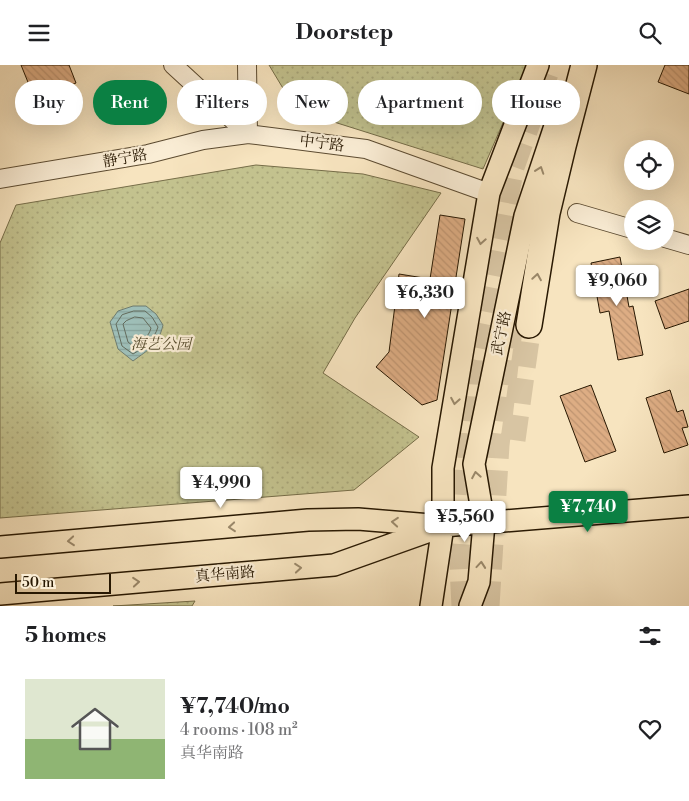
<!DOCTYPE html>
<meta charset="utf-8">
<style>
body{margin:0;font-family:"Libre Bodoni","Noto Serif SC",serif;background:#f6f6f6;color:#202124;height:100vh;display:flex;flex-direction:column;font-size:19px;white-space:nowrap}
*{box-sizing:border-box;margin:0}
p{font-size:16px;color:#757577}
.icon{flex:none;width:28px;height:28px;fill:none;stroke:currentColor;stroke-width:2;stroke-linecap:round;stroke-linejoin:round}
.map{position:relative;height:541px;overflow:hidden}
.drawer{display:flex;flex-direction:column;background:#fff;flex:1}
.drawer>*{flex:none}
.hud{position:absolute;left:15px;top:15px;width:660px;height:45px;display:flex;gap:10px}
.tools{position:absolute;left:624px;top:75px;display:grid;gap:10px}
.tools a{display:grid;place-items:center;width:50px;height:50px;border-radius:50%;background:#fff;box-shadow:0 5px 20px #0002;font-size:25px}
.scale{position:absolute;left:15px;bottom:12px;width:96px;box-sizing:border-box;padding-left:5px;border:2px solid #281802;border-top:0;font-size:14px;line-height:18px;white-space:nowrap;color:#281802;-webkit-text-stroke:4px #faedd5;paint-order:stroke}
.price{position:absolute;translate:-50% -42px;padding:0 11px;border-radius:5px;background:#fff;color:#222;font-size:16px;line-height:32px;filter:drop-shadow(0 1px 2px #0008)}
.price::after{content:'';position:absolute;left:50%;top:30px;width:15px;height:11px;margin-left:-8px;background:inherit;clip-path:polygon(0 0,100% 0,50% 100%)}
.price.on{background:#0b8043;color:#fff}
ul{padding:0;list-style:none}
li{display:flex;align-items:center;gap:15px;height:125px;padding:0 25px}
li span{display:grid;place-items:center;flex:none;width:140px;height:100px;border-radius:0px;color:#555}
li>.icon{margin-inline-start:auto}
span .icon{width:60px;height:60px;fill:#fffc;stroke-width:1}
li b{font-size:21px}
h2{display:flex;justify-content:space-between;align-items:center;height:60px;padding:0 25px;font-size:21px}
.tag{padding:0 18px;border-radius:22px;background:#fff;box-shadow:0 5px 20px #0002;font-size:18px;line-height:45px}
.tag.on{background:#0b8043;color:#fff}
header{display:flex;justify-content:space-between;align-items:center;height:65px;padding:0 25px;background:#fff;font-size:22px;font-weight:800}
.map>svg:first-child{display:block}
.grass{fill:url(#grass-dots);stroke:#766d48}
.water{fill:url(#water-rules);stroke:#6f7c6f}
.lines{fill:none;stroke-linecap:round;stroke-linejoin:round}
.shore{stroke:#636b5c;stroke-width:1}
.building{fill:url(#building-back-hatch);stroke:#281802}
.highway-tunnel{stroke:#d8c5a3;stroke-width:25;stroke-dasharray:25 12;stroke-linecap:butt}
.minor-casing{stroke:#5c4b31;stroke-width:20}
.major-casing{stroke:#281802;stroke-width:24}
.highway-casing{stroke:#281802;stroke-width:28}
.minor{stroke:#faedd5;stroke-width:18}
.major{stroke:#f7e4bf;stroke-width:21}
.highway{stroke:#f7e4bf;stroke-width:25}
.oneway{stroke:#9a886a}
.labels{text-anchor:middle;stroke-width:4.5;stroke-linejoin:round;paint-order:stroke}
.street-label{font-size:15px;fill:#281802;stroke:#faedd5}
.park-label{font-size:15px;font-style:italic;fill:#564b2c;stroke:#faedd5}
</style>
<header><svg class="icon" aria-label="menu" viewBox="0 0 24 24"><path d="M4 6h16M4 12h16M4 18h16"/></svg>Doorstep<svg class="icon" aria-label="search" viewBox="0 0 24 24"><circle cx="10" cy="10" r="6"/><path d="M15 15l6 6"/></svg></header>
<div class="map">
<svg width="689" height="541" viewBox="0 0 689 541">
<defs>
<pattern id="grass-dots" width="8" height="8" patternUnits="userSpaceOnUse" patternTransform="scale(1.25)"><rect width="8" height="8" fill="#c3c28e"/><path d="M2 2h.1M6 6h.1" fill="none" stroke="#a8a679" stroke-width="1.8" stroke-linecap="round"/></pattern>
<pattern id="water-rules" width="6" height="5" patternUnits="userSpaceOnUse" patternTransform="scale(1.25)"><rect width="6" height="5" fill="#9ebeb7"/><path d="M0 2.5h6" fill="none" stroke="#88a39c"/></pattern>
<pattern id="building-back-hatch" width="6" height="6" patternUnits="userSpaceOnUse" patternTransform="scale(1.25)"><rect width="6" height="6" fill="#ddad84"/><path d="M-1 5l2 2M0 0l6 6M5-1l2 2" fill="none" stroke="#be9470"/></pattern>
</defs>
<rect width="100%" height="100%" fill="#f7e4bf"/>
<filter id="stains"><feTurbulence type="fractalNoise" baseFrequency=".004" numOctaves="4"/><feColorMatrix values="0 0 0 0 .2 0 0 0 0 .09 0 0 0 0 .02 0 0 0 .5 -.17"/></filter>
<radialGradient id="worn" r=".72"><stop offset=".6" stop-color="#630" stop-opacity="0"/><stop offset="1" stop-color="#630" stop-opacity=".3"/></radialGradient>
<path class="grass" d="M269 0H528L483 104 296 45Z
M256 100 363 109 441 128 355 253 323 308 419 372 354 425 0 453V178L16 140Z
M195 536 192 541H113Z"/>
<path class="water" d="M133 241H146L156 249 163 260C158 281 149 284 133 296L118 284 110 257 118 246Z"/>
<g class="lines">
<path class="shore" d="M134 246H145L152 252 158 262C154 275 145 282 133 289L122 281 116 259 122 250Z
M135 252 143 253 151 263C149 272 141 277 133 281L128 277 123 259 126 256Z"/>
</g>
<path class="building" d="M21 0H69L76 18 49 29 50 32 36 37Z
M665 0H689V29L658 17Z
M440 150 465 154 437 335 422 340 376 302 389 287 399 209 430 214Z
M620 192 629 242 633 241 643 290 618 295 609 246 600 248 591 198Z
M689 224V256L665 264 655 236Z
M591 320 616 386 585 397 560 331Z
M670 325 677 347 683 345 688 362 682 363 688 380 664 388 646 333Z"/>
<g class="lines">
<path class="highway-tunnel" d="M513 375 529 260
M464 541 461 482 474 295 512 102 549 0
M487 541 497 380 510 264"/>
<defs>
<path id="minor" d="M173 0 248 69
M247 0 248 69
M0 114 148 89 203 75 248 69 366 84 489 128
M577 148 632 164
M665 173 689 180"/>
<path id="major" d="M0 482 308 455 358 454 443 461 689 441
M0 529 334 500 435 464
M431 541 443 461V403L489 128 538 0
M470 541 479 517 484 458 474 399 525 151 565 31"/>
<path id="highway" d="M529 260 547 148 563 81 584 0"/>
</defs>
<use href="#minor" class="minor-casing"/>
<use href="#major" class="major-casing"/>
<use href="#highway" class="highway-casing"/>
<use href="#minor" class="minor"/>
<use href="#major" class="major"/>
<use href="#highway" class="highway"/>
</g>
<defs><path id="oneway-chevron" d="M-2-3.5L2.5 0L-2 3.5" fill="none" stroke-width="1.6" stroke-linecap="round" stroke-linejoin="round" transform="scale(1.25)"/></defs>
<g class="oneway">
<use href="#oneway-chevron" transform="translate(540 105) rotate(-71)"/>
<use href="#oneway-chevron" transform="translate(481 176) rotate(100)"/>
<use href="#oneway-chevron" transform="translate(537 212) rotate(-81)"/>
<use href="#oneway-chevron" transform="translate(455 336) rotate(100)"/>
<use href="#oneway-chevron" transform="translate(476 410) rotate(-100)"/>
<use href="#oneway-chevron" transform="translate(395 457) rotate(-175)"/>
<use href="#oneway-chevron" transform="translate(232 462) rotate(175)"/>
<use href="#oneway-chevron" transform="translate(71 476) rotate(175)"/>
<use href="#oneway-chevron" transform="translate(481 500) rotate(-85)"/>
<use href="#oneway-chevron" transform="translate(298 503) rotate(-5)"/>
<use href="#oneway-chevron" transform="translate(136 517) rotate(-5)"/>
</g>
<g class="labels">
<g class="street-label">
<text transform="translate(322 78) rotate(7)" y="5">中宁路</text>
<text transform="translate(125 93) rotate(-10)" y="5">静宁路</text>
<text transform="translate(501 268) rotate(-78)" y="5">武宁路</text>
<text transform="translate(225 509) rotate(-5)" y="5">真华南路</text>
</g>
<g class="park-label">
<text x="161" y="284">海艺公园</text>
</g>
</g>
<rect width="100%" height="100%" filter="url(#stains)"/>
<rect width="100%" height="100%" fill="url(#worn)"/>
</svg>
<div class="tools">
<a><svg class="icon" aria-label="locate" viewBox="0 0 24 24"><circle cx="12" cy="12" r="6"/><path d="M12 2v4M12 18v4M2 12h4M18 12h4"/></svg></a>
<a><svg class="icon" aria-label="layers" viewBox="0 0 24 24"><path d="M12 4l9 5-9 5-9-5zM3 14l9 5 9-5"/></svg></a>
</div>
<div class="scale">50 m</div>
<b class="price" style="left:617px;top:242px">¥9,060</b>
<b class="price" style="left:425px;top:254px">¥6,330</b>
<b class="price" style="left:221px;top:444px">¥4,990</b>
<b class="price on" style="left:588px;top:468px">¥7,740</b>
<b class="price" style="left:465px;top:478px">¥5,560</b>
<div class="hud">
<a class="tag">Buy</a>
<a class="tag on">Rent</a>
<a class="tag">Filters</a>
<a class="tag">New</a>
<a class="tag">Apartment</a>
<a class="tag">House</a>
</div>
</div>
<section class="drawer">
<h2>5 homes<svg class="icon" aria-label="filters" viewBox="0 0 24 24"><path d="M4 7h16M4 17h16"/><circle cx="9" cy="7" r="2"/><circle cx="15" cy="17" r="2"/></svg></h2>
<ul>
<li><span style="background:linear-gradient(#dfe7d0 60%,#8fb573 0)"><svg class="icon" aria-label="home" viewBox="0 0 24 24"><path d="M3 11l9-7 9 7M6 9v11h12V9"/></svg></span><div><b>¥7,740/mo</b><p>4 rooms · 108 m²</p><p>真华南路</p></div><svg class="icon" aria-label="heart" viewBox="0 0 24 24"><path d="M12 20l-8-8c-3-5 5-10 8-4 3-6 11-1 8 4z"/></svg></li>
</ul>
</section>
